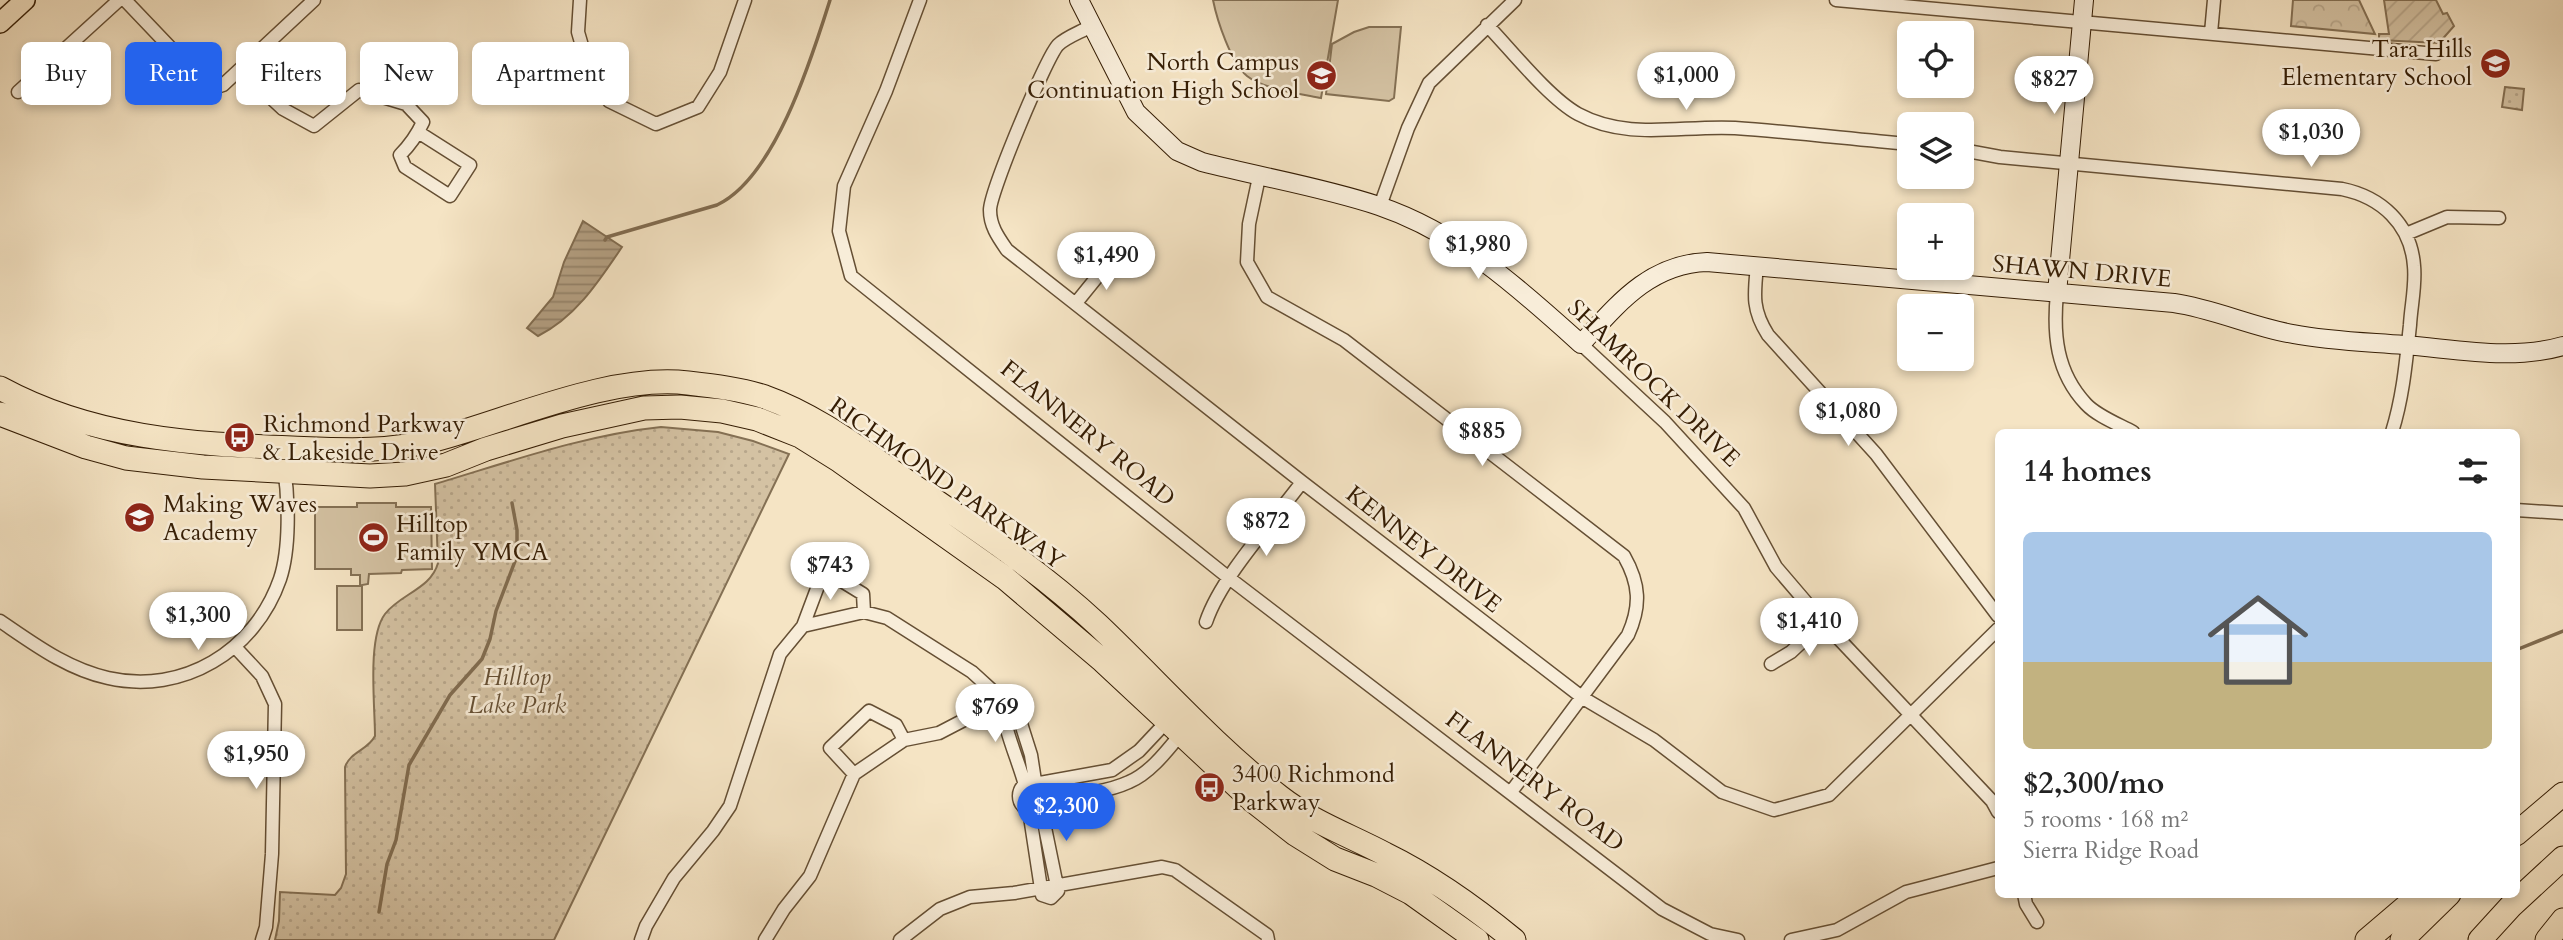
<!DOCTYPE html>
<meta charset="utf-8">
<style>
body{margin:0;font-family:Cardo,serif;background:#f2f2f2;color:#222;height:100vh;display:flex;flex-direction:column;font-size:26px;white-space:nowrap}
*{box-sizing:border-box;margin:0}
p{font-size:23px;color:#767676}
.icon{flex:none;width:38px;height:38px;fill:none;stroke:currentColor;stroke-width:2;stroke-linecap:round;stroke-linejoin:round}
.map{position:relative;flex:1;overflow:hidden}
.sheet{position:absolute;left:1995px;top:429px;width:525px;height:469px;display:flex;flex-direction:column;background:#fff;border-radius:10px;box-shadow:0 4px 10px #0003}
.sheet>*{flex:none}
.guide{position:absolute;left:21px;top:42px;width:665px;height:63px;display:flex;gap:14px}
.tools{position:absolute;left:1897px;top:21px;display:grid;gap:14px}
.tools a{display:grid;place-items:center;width:77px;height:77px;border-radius:10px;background:#fff;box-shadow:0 4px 10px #0003;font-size:35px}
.price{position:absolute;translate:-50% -60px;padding:0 16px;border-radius:24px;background:#fff;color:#222;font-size:23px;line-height:46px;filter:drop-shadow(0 2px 4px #0008)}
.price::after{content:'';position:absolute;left:50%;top:42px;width:21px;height:16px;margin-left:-10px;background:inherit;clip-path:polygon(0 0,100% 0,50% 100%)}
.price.selected{background:#2563eb;color:#fff}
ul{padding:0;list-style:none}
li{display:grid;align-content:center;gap:14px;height:371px;padding:0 28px}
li+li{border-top:2px solid #e0e0e0}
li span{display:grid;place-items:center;height:217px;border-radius:10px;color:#555}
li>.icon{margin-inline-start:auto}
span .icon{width:126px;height:126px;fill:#fffc;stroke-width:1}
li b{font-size:30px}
h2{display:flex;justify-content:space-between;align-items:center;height:84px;padding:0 28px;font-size:30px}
.chip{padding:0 24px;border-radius:10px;background:#fff;box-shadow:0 4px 10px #0003;font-size:24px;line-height:63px}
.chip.selected{background:#2563eb;color:#fff}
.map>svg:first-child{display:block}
.grass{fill:url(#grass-dots);stroke:#847054;stroke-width:2}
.forest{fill:url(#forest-crowns);stroke:#847054;stroke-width:2}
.garden{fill:url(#garden-furrows);stroke:#847054;stroke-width:2}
.pitch{fill:#d4c2a3;stroke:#847054;stroke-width:2}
.water{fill:url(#water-rules);stroke:#816c50;stroke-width:2}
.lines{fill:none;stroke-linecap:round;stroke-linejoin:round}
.stream{stroke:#816c50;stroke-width:3.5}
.street-casing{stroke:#654f34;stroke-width:15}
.secondary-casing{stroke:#351d04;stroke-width:20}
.primary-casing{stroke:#351d04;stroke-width:22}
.highway-casing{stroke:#351d04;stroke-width:25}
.street{stroke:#f8edd9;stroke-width:12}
.secondary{stroke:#f8edd9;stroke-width:18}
.primary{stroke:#f5e4c4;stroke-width:19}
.highway{stroke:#f5e4c4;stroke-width:23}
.labels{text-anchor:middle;stroke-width:5;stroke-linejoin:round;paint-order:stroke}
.poi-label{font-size:24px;fill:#351d04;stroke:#f8edd9;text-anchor:start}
.street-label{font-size:24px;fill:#351d04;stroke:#f8edd9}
.park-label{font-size:24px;font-style:italic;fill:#654f34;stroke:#f8edd9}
</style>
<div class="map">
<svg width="2563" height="940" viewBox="0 0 2563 940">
<defs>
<pattern id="grass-dots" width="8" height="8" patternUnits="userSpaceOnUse" patternTransform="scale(1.75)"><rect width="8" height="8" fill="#d4c2a3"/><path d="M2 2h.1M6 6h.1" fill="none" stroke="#b7a68b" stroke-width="1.8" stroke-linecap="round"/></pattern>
<pattern id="forest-crowns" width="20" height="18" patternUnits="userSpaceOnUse" patternTransform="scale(1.75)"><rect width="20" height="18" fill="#d4c2a3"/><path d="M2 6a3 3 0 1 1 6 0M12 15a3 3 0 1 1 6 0" fill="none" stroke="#b7a68b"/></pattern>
<pattern id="garden-furrows" width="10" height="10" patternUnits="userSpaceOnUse" patternTransform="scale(1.75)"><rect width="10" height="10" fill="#d4c2a3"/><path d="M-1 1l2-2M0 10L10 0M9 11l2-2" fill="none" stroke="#b7a68b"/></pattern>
<pattern id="water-rules" width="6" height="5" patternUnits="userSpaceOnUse" patternTransform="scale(1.75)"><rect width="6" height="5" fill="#b4a083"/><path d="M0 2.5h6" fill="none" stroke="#938269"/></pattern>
</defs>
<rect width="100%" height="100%" fill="#f5e4c4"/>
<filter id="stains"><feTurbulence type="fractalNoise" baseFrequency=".00286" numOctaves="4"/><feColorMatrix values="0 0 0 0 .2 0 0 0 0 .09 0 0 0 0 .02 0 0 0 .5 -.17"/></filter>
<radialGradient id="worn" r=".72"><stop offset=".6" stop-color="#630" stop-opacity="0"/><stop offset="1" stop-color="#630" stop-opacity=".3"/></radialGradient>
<path class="grass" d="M2505 87 2524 89 2522 110 2502 107Z
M661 427 718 432 753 441 789 454 554 940H275L279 921 280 892 335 895 341 888 346 874 345 767C350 752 368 750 375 736 375 705 367 638 385 614 400 594 431 589 438 563L435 484C509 462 584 435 661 427Z"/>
<path class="forest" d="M2293 0H2359L2375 34 2291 26Z"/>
<path class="garden" d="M2384 0H2436L2443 14 2447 13 2454 26 2439 43 2379 40V34H2389Z"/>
<path class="pitch" d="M1213 0H1338L1321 98C1301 94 1263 89 1247 76 1231 63 1217 20 1213 0Z
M1369 27H1401L1394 98 1389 101 1326 94 1332 44 1354 32Z
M357 503H396V507H431L432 569 402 570 401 573 369 574 368 584 362 585V630H337V586H360V575H351V569H315V507H357Z"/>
<path class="water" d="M583 221 622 247C599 281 576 317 538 336L527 328 553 297 564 262Z"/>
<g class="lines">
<path class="stream" d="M605 240 607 237 717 205C775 178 812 57 830 0
M2516 650 2563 631
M379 912 387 864 396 840 409 765 450 695 482 659 490 639 496 611 517 556V530L512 503"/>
<defs>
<path id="street" d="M125 0 205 84 214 88 223 85 314 0
M580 0 578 32 587 63 609 101 656 124 698 107 720 72 745 0
M920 0 886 91 844 186 839 231 851 276 1229 578 1662 909 1710 934 1738 940
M1836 0 2436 54
M1487 25C1511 50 1549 98 1578 114 1628 141 1681 125 1735 128 1793 132 1851 139 1909 144
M1091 26C1081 32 1066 37 1058 45 1046 58 990 192 990 210 990 226 998 237 1007 250L1302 482 1583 698 1654 740 1722 792 1774 810 1829 795 1998 629
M2211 33 2214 0
M240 69 283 109 314 126 359 90 406 104 423 122C417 135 410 145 400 155L405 167 450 196 470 165 418 132
M18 92 119 0
M1962 150 2000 157 2342 189C2381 197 2411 224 2414 266 2416 285 2411 306 2410 325 2406 362 2403 397 2392 432
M1259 177 1249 224 1247 262 1267 297 1344 340 1624 556C1640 584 1641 606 1628 635L1511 792
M1380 206 1408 128 1429 83 1515 0
M2406 234 2447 217 2499 218
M1757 266C1754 295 1752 310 1768 335L1876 454 1998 616
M2057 293C2053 334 2056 372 2086 404 2097 416 2118 424 2133 432
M1076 303 1110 261
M1581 344 1665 422 1744 508 1776 567 1823 622 1992 801 1998 812
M2516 510 2563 513
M0 621C34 644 67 669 108 678 183 695 255 651 280 579 290 549 289 500 284 468
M1206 622C1221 577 1273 521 1302 482
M803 626 824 570 863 594 864 612
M235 647 262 676 275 704 272 854 266 927 262 940
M1771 664 1791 652 1823 622
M1002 699C1003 729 1017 756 1025 785
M854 774 830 748 869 711 896 725 904 740
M1019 796a15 15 0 1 1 30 0a15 15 0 1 1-30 0Z
M1040 783 1112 770 1139 751 1171 717
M1048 798C1074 795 1105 793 1129 782 1151 773 1169 748 1184 730
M1029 810 1042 895 1051 898 1058 891 1041 808
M2024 894 2026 904 2037 922
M641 940 646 926 674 878 713 831 730 806 780 654 803 626 864 612 887 618 972 672 1018 714 1031 755 1035 781
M765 940 784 909 810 876 854 774 904 740 939 733 964 720 996 695
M900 940 940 909 970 897 1014 893 1162 867 1175 870 1267 935 1268 940
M1791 940 1837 930 1906 892 1998 868"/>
<path id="secondary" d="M1079 0 1136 112 1177 151 1202 162C1260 177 1322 187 1379 206 1459 233 1520 289 1581 344 1617 305 1649 264 1707 262L2174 303C2215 309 2252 327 2293 334 2329 341 2367 342 2404 345 2456 349 2512 361 2563 346
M2057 293 2084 0"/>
<path id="primary" d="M0 23 25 0"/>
<path id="highway" d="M0 388C92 438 190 444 292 448 344 450 387 453 438 439 512 419 611 374 688 383 714 386 740 389 765 397 816 415 861 450 905 480 972 526 1039 570 1098 625 1158 682 1214 746 1280 797 1312 822 1349 835 1385 854 1432 877 1474 907 1514 940
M0 414 86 447 126 458 203 467 370 476 405 474 446 465 486 449 562 426 644 408 680 407 722 411 757 419 800 436 840 461 1005 578 1103 661 1253 801 1295 834 1335 859 1376 875 1411 893 1477 940
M2516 834 2563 794
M2367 940 2421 894
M2402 940 2449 894
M2480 940 2511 906 2563 858
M2547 940 2563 920"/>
</defs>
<use href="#street" class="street-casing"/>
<use href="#secondary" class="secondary-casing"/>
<use href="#primary" class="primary-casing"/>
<use href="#highway" class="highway-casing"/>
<use href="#street" class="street"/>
<use href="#secondary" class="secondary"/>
<use href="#primary" class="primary"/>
<use href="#highway" class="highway"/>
</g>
<defs>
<symbol id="school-disc" viewBox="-11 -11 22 22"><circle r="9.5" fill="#8f2418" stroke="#f8edd9"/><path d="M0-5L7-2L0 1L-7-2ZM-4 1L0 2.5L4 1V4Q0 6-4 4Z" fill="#fff"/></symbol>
<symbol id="bus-disc" viewBox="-11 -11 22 22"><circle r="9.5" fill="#8f2418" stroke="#f8edd9"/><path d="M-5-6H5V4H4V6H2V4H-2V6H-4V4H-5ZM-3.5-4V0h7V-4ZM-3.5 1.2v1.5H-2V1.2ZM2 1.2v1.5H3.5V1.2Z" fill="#fff"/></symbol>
<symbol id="stadium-disc" viewBox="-11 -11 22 22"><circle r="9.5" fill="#8f2418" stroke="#f8edd9"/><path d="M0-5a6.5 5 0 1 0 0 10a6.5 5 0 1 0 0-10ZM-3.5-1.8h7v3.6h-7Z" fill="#fff"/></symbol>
</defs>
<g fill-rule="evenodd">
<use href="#school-disc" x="2478" y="46" width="35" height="35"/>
<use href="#school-disc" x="1304" y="58" width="35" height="35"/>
<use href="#bus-disc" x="222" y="420" width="35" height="35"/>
<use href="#school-disc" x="122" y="500" width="35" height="35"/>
<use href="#stadium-disc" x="356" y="520" width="35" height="35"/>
<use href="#bus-disc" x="1192" y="770" width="35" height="35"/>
</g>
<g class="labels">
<g class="poi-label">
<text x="2472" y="57" text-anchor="end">Tara Hills<tspan x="2472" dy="28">Elementary School</tspan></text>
<text x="1299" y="70" text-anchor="end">North Campus<tspan x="1299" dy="28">Continuation High School</tspan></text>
<text x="263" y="432">Richmond Parkway<tspan x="263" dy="28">&amp; Lakeside Drive</tspan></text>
<text x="163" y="512">Making Waves<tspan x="163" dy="28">Academy</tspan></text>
<text x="396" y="532">Hilltop<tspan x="396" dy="28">Family YMCA</tspan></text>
<text x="1232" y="782">3400 Richmond<tspan x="1232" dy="28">Parkway</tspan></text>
</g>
<g class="street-label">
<text transform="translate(2082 271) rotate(5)" y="8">SHAWN DRIVE</text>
<text transform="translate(1654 383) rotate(44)" y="8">SHAMROCK DRIVE</text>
<text transform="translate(1088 433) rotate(39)" y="8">FLANNERY ROAD</text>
<text transform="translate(947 483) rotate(35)" y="8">RICHMOND PARKWAY</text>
<text transform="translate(1424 549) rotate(38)" y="8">KENNEY DRIVE</text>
<text transform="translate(1535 781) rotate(37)" y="8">FLANNERY ROAD</text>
</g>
<g class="park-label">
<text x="517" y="685">Hilltop<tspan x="517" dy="28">Lake Park</tspan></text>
</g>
</g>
<rect width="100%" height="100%" filter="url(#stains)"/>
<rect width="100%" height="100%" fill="url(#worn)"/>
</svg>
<div class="tools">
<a><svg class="icon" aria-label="locate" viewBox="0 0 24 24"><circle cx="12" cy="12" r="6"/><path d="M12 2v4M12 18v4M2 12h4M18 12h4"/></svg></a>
<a><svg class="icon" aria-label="layers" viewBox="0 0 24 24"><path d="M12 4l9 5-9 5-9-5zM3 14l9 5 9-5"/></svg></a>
<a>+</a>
<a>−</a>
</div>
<b class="price" style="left:1686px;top:112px">$1,000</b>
<b class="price" style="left:2054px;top:116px">$827</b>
<b class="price" style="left:2311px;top:169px">$1,030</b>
<b class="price" style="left:1478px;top:281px">$1,980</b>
<b class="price" style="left:1106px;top:292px">$1,490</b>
<b class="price" style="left:1848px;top:448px">$1,080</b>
<b class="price" style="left:1482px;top:468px">$885</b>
<b class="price" style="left:1266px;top:558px">$872</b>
<b class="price" style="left:830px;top:602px">$743</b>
<b class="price" style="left:198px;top:652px">$1,300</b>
<b class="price" style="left:1809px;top:658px">$1,410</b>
<b class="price" style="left:995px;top:744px">$769</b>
<b class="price" style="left:256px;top:791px">$1,950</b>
<b class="price selected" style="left:1066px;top:843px">$2,300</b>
<div class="guide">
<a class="chip">Buy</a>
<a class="chip selected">Rent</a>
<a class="chip">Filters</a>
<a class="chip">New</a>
<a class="chip">Apartment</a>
</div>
<section class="sheet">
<h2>14 homes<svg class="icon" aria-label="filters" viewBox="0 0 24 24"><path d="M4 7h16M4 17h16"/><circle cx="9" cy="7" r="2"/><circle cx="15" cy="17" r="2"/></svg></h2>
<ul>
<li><span style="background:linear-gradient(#a9c7e8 60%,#c2b280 0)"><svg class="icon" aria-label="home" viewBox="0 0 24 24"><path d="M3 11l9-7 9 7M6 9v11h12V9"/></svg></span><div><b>$2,300/mo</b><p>5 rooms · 168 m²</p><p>Sierra Ridge Road</p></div></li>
</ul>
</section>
</div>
